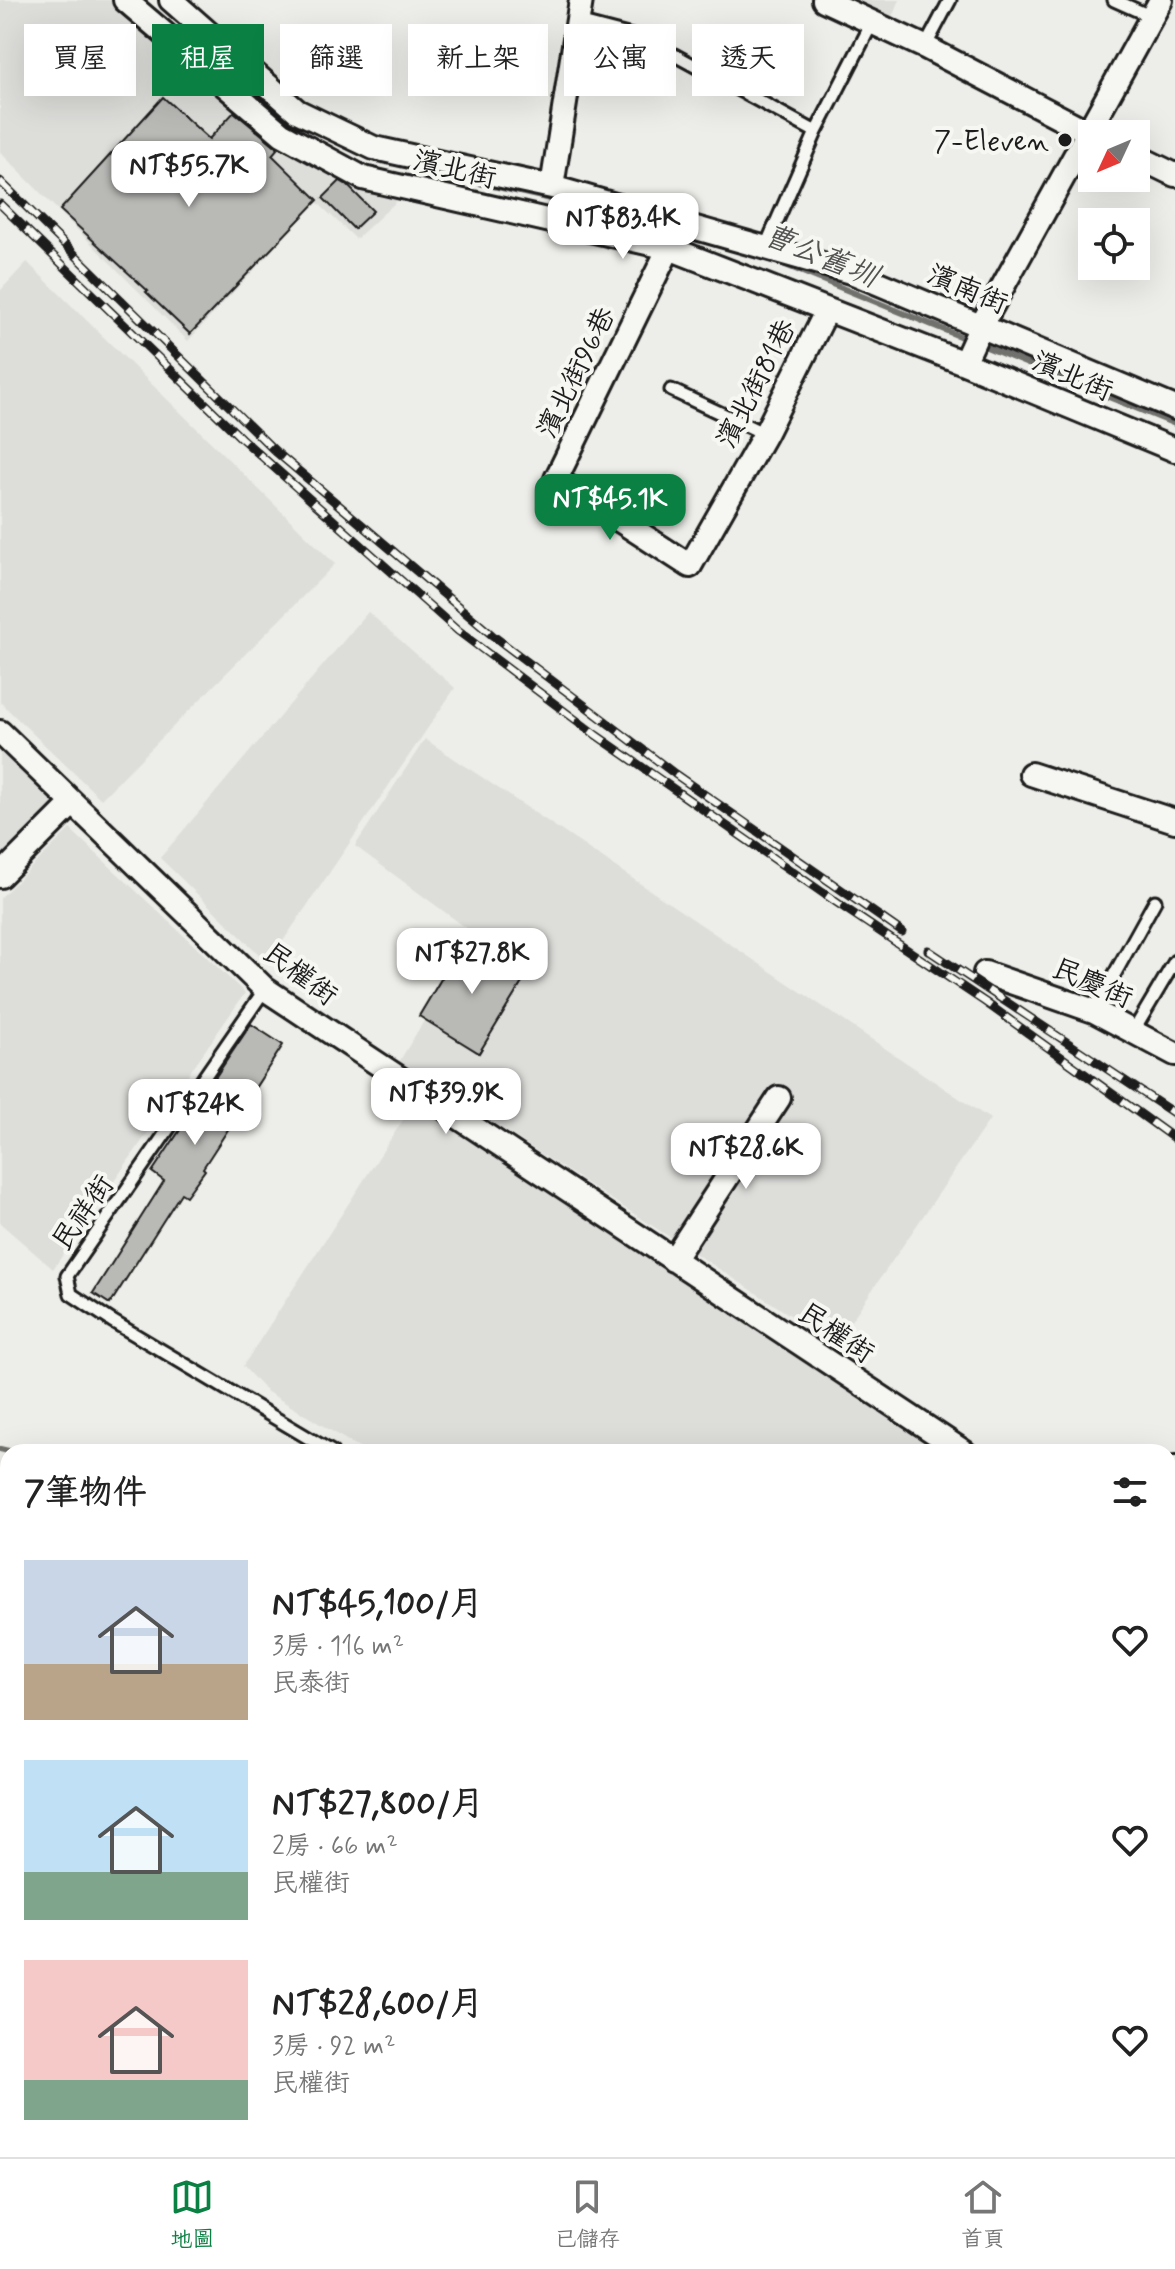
<!DOCTYPE html>
<html lang="zh-TW">
<meta charset="utf-8">
<style>
body{margin:0;font-family:Mynerve,"LXGW WenKai TC",sans-serif;background:#f2f2f2;color:#222;height:100vh;display:flex;flex-direction:column;font-size:30px;white-space:nowrap}
*{box-sizing:border-box;margin:0}
p{font-size:26px;color:#767676}
.icon{flex:none;width:44px;height:44px;fill:none;stroke:currentColor;stroke-width:2;stroke-linecap:round;stroke-linejoin:round}
.map{position:relative;flex:1;overflow:hidden}
.sheet{position:absolute;left:0px;top:1444px;width:1176px;height:714px;display:flex;flex-direction:column;background:#fff;border-radius:24px 24px 0 0;box-shadow:0 8px 32px #0002}
.sheet>*{flex:none}
.hud{position:absolute;left:24px;top:24px;width:1128px;height:72px;display:flex;gap:16px}
.needle{width:52px;rotate:226deg}
.tools{position:absolute;left:1078px;top:120px;display:grid;gap:16px}
.tools a{display:grid;place-items:center;width:72px;height:72px;border-radius:0px;background:#fff;box-shadow:0 8px 32px #0002;font-size:40px}
.price{position:absolute;translate:-50% -68px;padding:0 18px;border-radius:16px;background:#fff;color:#222;font-size:26px;line-height:52px;filter:drop-shadow(0 2px 4px #0008)}
.price::after{content:'';position:absolute;left:50%;top:48px;width:24px;height:18px;margin-left:-12px;background:inherit;clip-path:polygon(0 0,100% 0,50% 100%)}
.price.on{background:#0b8043;color:#fff}
ul{padding:0;list-style:none}
li{display:flex;align-items:center;gap:24px;height:200px;padding:0 24px}
li span{display:grid;place-items:center;flex:none;width:224px;height:160px;border-radius:0px;color:#555}
li>.icon{margin-inline-start:auto}
span .icon{width:96px;height:96px;fill:#fffc;stroke-width:1}
li b{font-size:34px}
h2{display:flex;justify-content:space-between;align-items:center;height:96px;padding:0 24px;font-size:34px}
.tag{padding:0 28px;border-radius:0px;background:#fff;box-shadow:0 8px 32px #0002;font-size:28px;line-height:72px}
.tag.on{background:#0b8043;color:#fff}
.tabs{display:flex;justify-content:space-around;align-items:center;height:112px;border-top:2px solid #e0e0e0;background:#fff;font-size:22px;color:#767676}
.tabs a{display:grid;justify-items:center;gap:4px}
.tabs .on{color:#0b8043}
.map>svg:first-child{display:block}
.built{fill:#ddddda}
.lines{fill:none;stroke-linecap:round;stroke-linejoin:round}
.stream{stroke:#6f6f6d;stroke-width:6}
.canal{stroke:#a6a6a3;stroke-width:20}
.building{fill:#b9b9b6;stroke:#1c1c1c;stroke-width:2}
.lane-casing{stroke:#1c1c1c;stroke-width:17}
.street-casing{stroke:#1c1c1c;stroke-width:28}
.secondary-casing{stroke:#1c1c1c;stroke-width:38}
.lane{stroke:#f6f6f2;stroke-width:11}
.street{stroke:#f6f6f2;stroke-width:22}
.secondary{stroke:#f6f6f2;stroke-width:32}
.rail-casing{stroke:#1c1c1c;stroke-width:9}
.rail{stroke:#f6f6f2;stroke-width:6;stroke-dasharray:18;stroke-linecap:butt}
.poi-dot{fill:#1c1c1c;stroke:#f6f6f2;stroke-width:3}
.labels{text-anchor:middle;stroke-width:8;stroke-linejoin:round;paint-order:stroke}
.poi-label{font-size:28px;fill:#1c1c1c;stroke:#f6f6f2;text-anchor:end}
.street-label{font-size:28px;fill:#1c1c1c;stroke:#f6f6f2}
.water-label{font-size:30px;font-style:italic;fill:#535352;stroke:#f6f6f2}
</style>
<div class="map">
<svg width="1175" height="2157" viewBox="0 0 1175 2157">
<rect width="100%" height="100%" fill="#edede9"/>
<filter id="ink" filterUnits="userSpaceOnUse"><feTurbulence type="fractalNoise" baseFrequency=".0125" numOctaves="2"/><feDisplacementMap in="SourceGraphic" scale="16" xChannelSelector="R" yChannelSelector="G"/><feConvolveMatrix kernelMatrix="1 2 1 2 8 2 1 2 1" color-interpolation-filters="sRGB"/></filter>
<g filter="url(#ink)">
<path class="built" d="M0 0H124L307 155 412 187 356 239 317 202 188 341 0 152Z
M846 0H900L890 21Z
M27 262 335 564 101 799 0 702V291Z
M368 612 455 688 268 963 160 858Z
M425 739 990 1119 835 1344 399 1062 476 935 355 846Z
M0 748 57 803 0 860Z
M70 829 245 993 53 1269 0 1223V898Z
M414 1103 938 1452H366L266 1391 243 1366Z
M0 1575 8 1580V1803L1 1807Z
M1168 1696H1175V2157H975L930 2150H1168Z
M496 2150H588L592 2157H489Z
M620 2150H831L836 2157H624Z"/>
<g class="lines">
<path class="stream" d="M254 88 287 117 295 121
M409 167 577 205
M783 264 969 340
M979 344 1175 424
M0 1449 13 1452
M0 1826 8 1824"/>
<path class="canal" d="M858 2150 864 2157"/>
</g>
<path class="building" d="M163 97 209 139 234 112 278 148 272 155 318 200 190 334 146 292 148 291 60 210Z
M340 181 347 185 373 211 354 229 323 198Z
M465 939 526 976 479 1053 419 1016Z
M251 1024 283 1045 203 1168 205 1170 186 1196 181 1193 110 1304 93 1293 164 1181 152 1172Z"/>
<g class="lines">
<defs>
<path id="lane" d="M1114 0 1152 17
M578 22 647 40 816 132
M925 47 950 0
M765 248 816 132 872 23
M671 390 765 434
M265 989 67 1276 71 1294 112 1321 332 1452
M1094 1011 1155 901
M1133 1032 1175 961
M1168 1628H1175
M0 1852 8 1850"/>
<path id="street" d="M125 0 282 134 363 178 669 248 964 363 1175 450
M171 0 297 111 374 148 552 187 854 273 1175 408
M824 0 925 47 1092 134
M1136 156 1175 175
M552 187 581 0
M669 248 556 479 690 566 765 434 827 310
M964 363 981 326 1161 0
M0 732 265 989 964 1452
M1031 774 1175 821
M0 876 73 803
M985 973 1094 1011 1175 1054
M673 1260 779 1098
M1168 1474 1175 1468
M1168 1677H1175
M0 2060 8 2068
M87 2150 93 2157
M603 2150 607 2157"/>
<path id="secondary" d="M1168 1645H1175
M444 2157 451 2150"/>
</defs>
<use href="#lane" class="lane-casing"/>
<use href="#street" class="street-casing"/>
<use href="#secondary" class="secondary-casing"/>
<use href="#lane" class="lane"/>
<use href="#street" class="street"/>
<use href="#secondary" class="secondary"/>
<defs>
<path id="rail" d="M0 181 275 451 492 635 675 774 902 932
M0 204 241 438 458 631 596 735 836 902 985 1002 1175 1139
M928 950 1175 1114"/>
</defs>
<use href="#rail" class="rail-casing"/>
<use href="#rail" class="rail"/>
</g>
</g>
<circle class="poi-dot" cx="1065" cy="140" r="8"/>
<g class="labels">
<g class="poi-label">
<text x="1049" y="150">7-Eleven</text>
</g>
<g class="street-label">
<text transform="translate(455 168) rotate(13)" y="10">濱北街</text>
<text transform="translate(968 288) rotate(23)" y="10">濱南街</text>
<text transform="translate(575 372) rotate(-64)" y="10">濱北街96巷</text>
<text transform="translate(1073 375) rotate(23)" y="10">濱北街</text>
<text transform="translate(755 383) rotate(-63)" y="10">濱北街81巷</text>
<text transform="translate(301 973) rotate(37)" y="10">民權街</text>
<text transform="translate(1093 982) rotate(23)" y="10">民慶街</text>
<text transform="translate(82 1212) rotate(-55)" y="10">民祥街</text>
<text transform="translate(837 1332) rotate(34)" y="10">民權街</text>
</g>
<g class="water-label">
<text transform="translate(821 255) rotate(22)" y="10">曹公舊圳</text>
</g>
</g>
</svg>
<div class="tools">
<a><svg class="needle" viewBox="-14 -14 28 28"><path d="M0-13l5 13h-10z" fill="#e53935"/><path d="M0 13l5-13h-10z" fill="#767676"/></svg></a>
<a><svg class="icon" aria-label="locate" viewBox="0 0 24 24"><circle cx="12" cy="12" r="6"/><path d="M12 2v4M12 18v4M2 12h4M18 12h4"/></svg></a>
</div>
<b class="price" style="left:189px;top:209px">NT$55.7K</b>
<b class="price" style="left:623px;top:261px">NT$83.4K</b>
<b class="price on" style="left:610px;top:542px">NT$45.1K</b>
<b class="price" style="left:472px;top:996px">NT$27.8K</b>
<b class="price" style="left:446px;top:1136px">NT$39.9K</b>
<b class="price" style="left:195px;top:1147px">NT$24K</b>
<b class="price" style="left:746px;top:1191px">NT$28.6K</b>
<div class="hud">
<a class="tag">買屋</a>
<a class="tag on">租屋</a>
<a class="tag">篩選</a>
<a class="tag">新上架</a>
<a class="tag">公寓</a>
<a class="tag">透天</a>
</div>
<section class="sheet">
<h2>7筆物件<svg class="icon" aria-label="filters" viewBox="0 0 24 24"><path d="M4 7h16M4 17h16"/><circle cx="9" cy="7" r="2"/><circle cx="15" cy="17" r="2"/></svg></h2>
<ul>
<li><span style="background:linear-gradient(#c9d6e8 65%,#b9a48a 0)"><svg class="icon" aria-label="home" viewBox="0 0 24 24"><path d="M3 11l9-7 9 7M6 9v11h12V9"/></svg></span><div><b>NT$45,100/月</b><p>3房 · 116 m²</p><p>民泰街</p></div><svg class="icon" aria-label="heart" viewBox="0 0 24 24"><path d="M12 20l-8-8c-3-5 5-10 8-4 3-6 11-1 8 4z"/></svg></li>
<li><span style="background:linear-gradient(#bfe0f5 70%,#7fa58c 0)"><svg class="icon" aria-label="home" viewBox="0 0 24 24"><path d="M3 11l9-7 9 7M6 9v11h12V9"/></svg></span><div><b>NT$27,800/月</b><p>2房 · 66 m²</p><p>民權街</p></div><svg class="icon" aria-label="heart" viewBox="0 0 24 24"><path d="M12 20l-8-8c-3-5 5-10 8-4 3-6 11-1 8 4z"/></svg></li>
<li><span style="background:linear-gradient(#f6c9c9 75%,#7fa58c 0)"><svg class="icon" aria-label="home" viewBox="0 0 24 24"><path d="M3 11l9-7 9 7M6 9v11h12V9"/></svg></span><div><b>NT$28,600/月</b><p>3房 · 92 m²</p><p>民權街</p></div><svg class="icon" aria-label="heart" viewBox="0 0 24 24"><path d="M12 20l-8-8c-3-5 5-10 8-4 3-6 11-1 8 4z"/></svg></li>
</ul>
</section>
</div>
<nav class="tabs">
<a class="on"><svg class="icon" aria-label="map" viewBox="0 0 24 24"><path d="M3 6l6-2 6 2 6-2v14l-6 2-6-2-6 2zM9 4v14M15 6v14"/></svg>地圖</a>
<a><svg class="icon" aria-label="saved" viewBox="0 0 24 24"><path d="M7 4h10v16l-5-4-5 4z"/></svg>已儲存</a>
<a><svg class="icon" aria-label="home" viewBox="0 0 24 24"><path d="M3 11l9-7 9 7M6 9v11h12V9"/></svg>首頁</a>
</nav>
